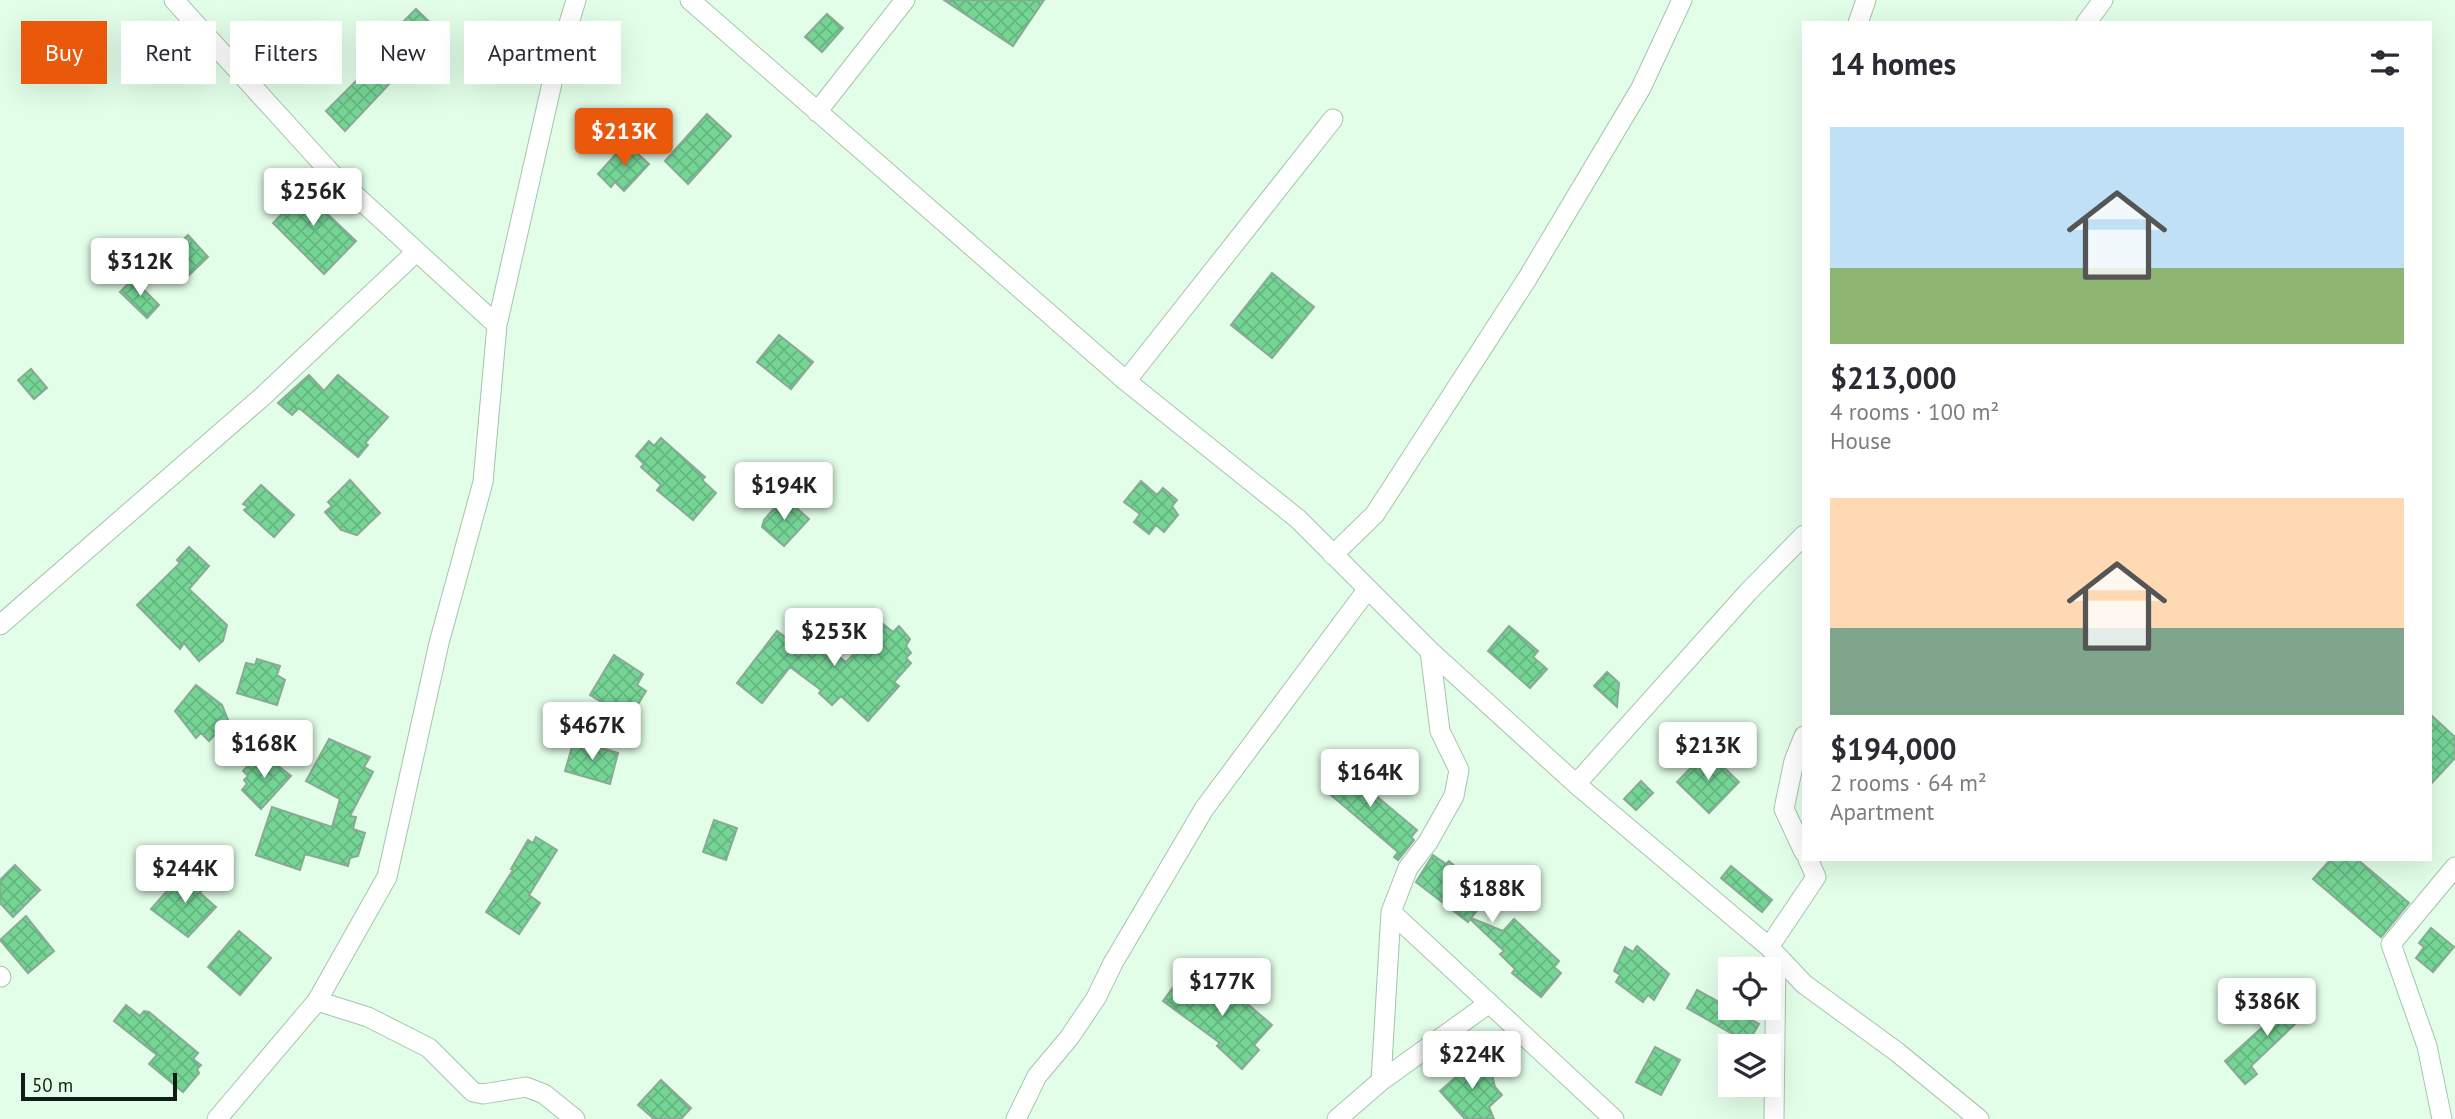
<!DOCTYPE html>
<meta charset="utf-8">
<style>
body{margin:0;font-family:"PT Sans",sans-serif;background:#f2f2f3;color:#2b2b33;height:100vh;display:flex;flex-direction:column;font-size:26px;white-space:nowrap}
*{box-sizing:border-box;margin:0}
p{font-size:23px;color:#7c7c81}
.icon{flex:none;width:38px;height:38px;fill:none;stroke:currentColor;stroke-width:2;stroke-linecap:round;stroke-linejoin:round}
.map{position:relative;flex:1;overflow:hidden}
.side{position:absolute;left:1802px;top:21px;width:630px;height:840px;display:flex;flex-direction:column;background:#fff;border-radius:0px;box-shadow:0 7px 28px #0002}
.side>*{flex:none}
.guide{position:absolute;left:21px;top:21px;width:665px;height:63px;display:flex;gap:14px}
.tools{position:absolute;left:1718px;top:957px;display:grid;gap:14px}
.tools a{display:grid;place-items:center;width:63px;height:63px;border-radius:0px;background:#fff;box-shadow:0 7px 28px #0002;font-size:35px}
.scale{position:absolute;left:21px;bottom:18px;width:156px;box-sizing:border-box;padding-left:7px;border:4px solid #101d14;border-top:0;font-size:19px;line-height:24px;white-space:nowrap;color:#101d14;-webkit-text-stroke:5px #e2fee9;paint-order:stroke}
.price{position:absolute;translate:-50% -60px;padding:0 16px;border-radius:7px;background:#fff;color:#222;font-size:23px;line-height:46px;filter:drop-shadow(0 2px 4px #0008)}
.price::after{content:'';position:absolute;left:50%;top:42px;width:21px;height:16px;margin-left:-10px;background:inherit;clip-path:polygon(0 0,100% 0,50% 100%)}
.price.on{background:#ea580c;color:#fff}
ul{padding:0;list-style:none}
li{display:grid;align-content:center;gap:14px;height:371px;padding:0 28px}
li span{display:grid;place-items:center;height:217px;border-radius:0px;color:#555}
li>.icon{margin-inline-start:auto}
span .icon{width:126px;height:126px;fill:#fffc;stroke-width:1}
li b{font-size:30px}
h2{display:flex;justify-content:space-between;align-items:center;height:84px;padding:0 28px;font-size:30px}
.tag{padding:0 24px;border-radius:0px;background:#fff;box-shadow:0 7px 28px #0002;font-size:24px;line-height:63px}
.tag.on{background:#ea580c;color:#fff}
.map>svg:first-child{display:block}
.building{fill:url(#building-cross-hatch);stroke:#89aa92;stroke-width:2}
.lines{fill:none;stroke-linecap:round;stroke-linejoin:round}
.street-casing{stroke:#a3c5ac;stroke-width:21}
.street{stroke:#fff;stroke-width:19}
</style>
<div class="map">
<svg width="2455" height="1119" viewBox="0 0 2455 1119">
<defs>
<pattern id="building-cross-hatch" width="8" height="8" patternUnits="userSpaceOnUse" patternTransform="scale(1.75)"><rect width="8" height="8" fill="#75d595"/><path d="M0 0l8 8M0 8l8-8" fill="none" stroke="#64b680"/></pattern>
</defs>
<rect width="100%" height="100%" fill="#e2fee9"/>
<path class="building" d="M944 0H1044L1013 46Z
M416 9 439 31 345 131 326 111 365 72 363 70 398 35 394 31Z
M827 14 843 28 822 52 805 37Z
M707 114 731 136 688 184 665 161Z
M626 143 649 164 624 191 615 182 611 187 598 174Z
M301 179 325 204 321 208 356 241 324 274 273 223 285 211 280 206 293 194 289 191Z
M188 235 208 257 183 281 162 260Z
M1272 273 1314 307 1272 358 1231 325Z
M133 279 159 305 147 318 120 292Z
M779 335 813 362 791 389 757 362Z
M31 369 47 388 34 399 18 380Z
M309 375 324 391 338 375 388 417 365 443 368 445 358 457 299 408 292 415 278 403Z
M661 438 705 477 702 480 716 493 693 520 657 490 661 485 641 467 644 464 636 456 649 441 654 446Z
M350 480 380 513 357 535 341 530 325 512 332 506 328 502Z
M1141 481 1157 495 1163 488 1177 500 1172 506 1178 515 1164 532 1156 525 1149 534 1134 522 1140 514 1124 502Z
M261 485 294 515 274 537 244 510 248 507 243 504Z
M784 497 809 519 784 546 762 527 764 520Z
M189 547 209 566 189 589 227 625 223 641 199 661 184 643 180 649 137 605 180 563 177 560Z
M883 624 893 632 899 626 910 639 906 646 911 653 906 658 911 663 894 682 899 686 868 721 841 696 832 705 819 693 821 690 790 667 762 703 737 683 777 631 789 640 800 626 846 662Z
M1509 626 1538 651 1533 657 1547 669 1530 688 1488 651Z
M614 655 643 674 637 685 646 691 629 719 590 695Z
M257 659 280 666 277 675 285 680 277 705 237 693 246 663 255 665Z
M1607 672 1619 683 1617 707 1594 686Z
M196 685 222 705 228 720 209 741 201 733 196 738 175 711Z
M2431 715 2455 737V758L2431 784Z
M329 739 370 757 364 767 373 772 350 816 356 817 353 829 365 833 358 856 350 858 348 866 305 854 300 870 256 855 272 807 332 827 340 799 306 781Z
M574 740 618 753 610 784 565 771Z
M1707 751 1739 782 1709 813 1677 782Z
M260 752 291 776 261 809 242 790 247 784 244 780 248 776 243 771Z
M1342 759 1354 769 1350 774 1417 830 1411 837 1414 840 1398 860 1394 857 1398 852 1326 791 1331 785 1324 780Z
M1641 781 1653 793 1636 810 1624 799Z
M714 820 737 828 726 860 703 852Z
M536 837 557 850 529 895 540 903 519 934 486 912 513 870 511 869 528 840 533 843Z
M1433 855 1446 864 1449 861 1483 891 1479 896 1485 901 1471 918 1503 931 1514 919 1559 961 1554 967 1561 973 1541 997 1512 973 1515 969 1500 954 1504 951 1470 919 1468 922 1416 882Z
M2331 859H2357L2409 903 2381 937 2313 879Z
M15 865 40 890 13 917 0 903V880Z
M1731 866 1772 900 1762 912 1721 878Z
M190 872 206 886 200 893 216 907 188 937 151 909 172 885 176 888Z
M26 916 54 951 28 973 0 940Z
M2431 928 2454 947 2433 972 2416 958 2424 947 2419 943Z
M239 931 271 958 240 995 208 967Z
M1637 946 1669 974 1654 1000 1648 995 1643 1002 1616 982 1620 975 1614 971 1625 947 1633 952Z
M1215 976 1272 1025 1254 1045 1259 1050 1242 1069 1217 1046 1220 1043 1163 1001 1178 981 1200 997Z
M1697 990 1759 1024 1748 1043 1687 1008Z
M2299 994 2312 1008 2251 1066 2257 1074 2245 1084 2225 1061Z
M126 1005 140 1016 144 1011 149 1012 198 1053 193 1059 201 1065 197 1069 199 1073 183 1092 149 1064 157 1055 114 1021Z
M1655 1047 1680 1060 1661 1095 1636 1082Z
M1466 1058 1472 1064 1478 1059 1492 1075 1495 1087 1502 1095 1489 1107 1494 1119H1465L1440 1091 1457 1076 1454 1069Z
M661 1080 691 1108 681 1119H654L638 1105Z"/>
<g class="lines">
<defs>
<path id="street" d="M174 0 331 173 497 325
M690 0 1126 381 1298 519 1430 651 1576 784 1769 947 1804 984 1897 1052 1979 1119
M1858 23 1866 0
M2086 23 2103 0
M817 112 905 0
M1126 381 1333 119
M1333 555 1375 514 1527 279 1641 88 1682 0
M0 625 262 397 415 253
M1804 736 1794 761 1784 809 1804 852
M1576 784 1749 591 1804 535
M1391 912 1614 1119
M1769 947 1816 877 1808 859
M0 976 1 977
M317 1001 368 1017 429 1048 473 1092 483 1094 526 1087 544 1094 575 1119
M1381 1081 1391 912 1408 868 1428 842 1454 796 1459 770 1440 731 1430 651
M217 1119 317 1001 387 877 439 643 483 482 497 325 555 70 576 0
M1016 1119 1037 1076 1069 1038 1096 998 1113 963 1204 809 1367 590
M1337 1119 1381 1081 1488 1004
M1774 1119 1776 955
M2442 1119 2427 1046 2391 944 2455 867"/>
</defs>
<use href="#street" class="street-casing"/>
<use href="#street" class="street"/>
</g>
</svg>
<div class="tools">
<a><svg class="icon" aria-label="locate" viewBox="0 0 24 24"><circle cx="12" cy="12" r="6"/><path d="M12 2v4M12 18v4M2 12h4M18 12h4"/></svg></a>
<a><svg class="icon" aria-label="layers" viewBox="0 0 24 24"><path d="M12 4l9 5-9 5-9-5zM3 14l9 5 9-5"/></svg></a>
</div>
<div class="scale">50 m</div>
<b class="price on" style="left:624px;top:168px">$213K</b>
<b class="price" style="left:313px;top:228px">$256K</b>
<b class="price" style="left:140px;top:298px">$312K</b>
<b class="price" style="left:784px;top:522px">$194K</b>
<b class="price" style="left:834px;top:668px">$253K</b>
<b class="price" style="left:592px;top:762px">$467K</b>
<b class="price" style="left:264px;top:780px">$168K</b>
<b class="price" style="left:1708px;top:782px">$213K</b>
<b class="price" style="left:1370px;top:809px">$164K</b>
<b class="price" style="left:185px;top:905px">$244K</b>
<b class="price" style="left:1492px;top:925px">$188K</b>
<b class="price" style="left:1222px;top:1018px">$177K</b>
<b class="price" style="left:2267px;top:1038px">$386K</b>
<b class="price" style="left:1472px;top:1091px">$224K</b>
<div class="guide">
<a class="tag on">Buy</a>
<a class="tag">Rent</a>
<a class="tag">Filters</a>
<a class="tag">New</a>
<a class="tag">Apartment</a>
</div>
<section class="side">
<h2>14 homes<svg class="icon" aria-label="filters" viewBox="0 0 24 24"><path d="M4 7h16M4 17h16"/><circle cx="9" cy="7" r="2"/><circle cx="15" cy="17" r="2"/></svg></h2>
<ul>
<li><span style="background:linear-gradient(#bfe0f5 65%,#8fb573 0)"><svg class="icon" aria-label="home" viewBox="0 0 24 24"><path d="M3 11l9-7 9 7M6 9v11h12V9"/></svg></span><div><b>$213,000</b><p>4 rooms · 100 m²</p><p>House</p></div></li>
<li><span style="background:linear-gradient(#ffd9b3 60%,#7fa58c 0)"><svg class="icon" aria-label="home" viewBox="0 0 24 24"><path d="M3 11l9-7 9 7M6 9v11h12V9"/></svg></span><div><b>$194,000</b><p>2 rooms · 64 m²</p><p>Apartment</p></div></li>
</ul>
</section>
</div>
